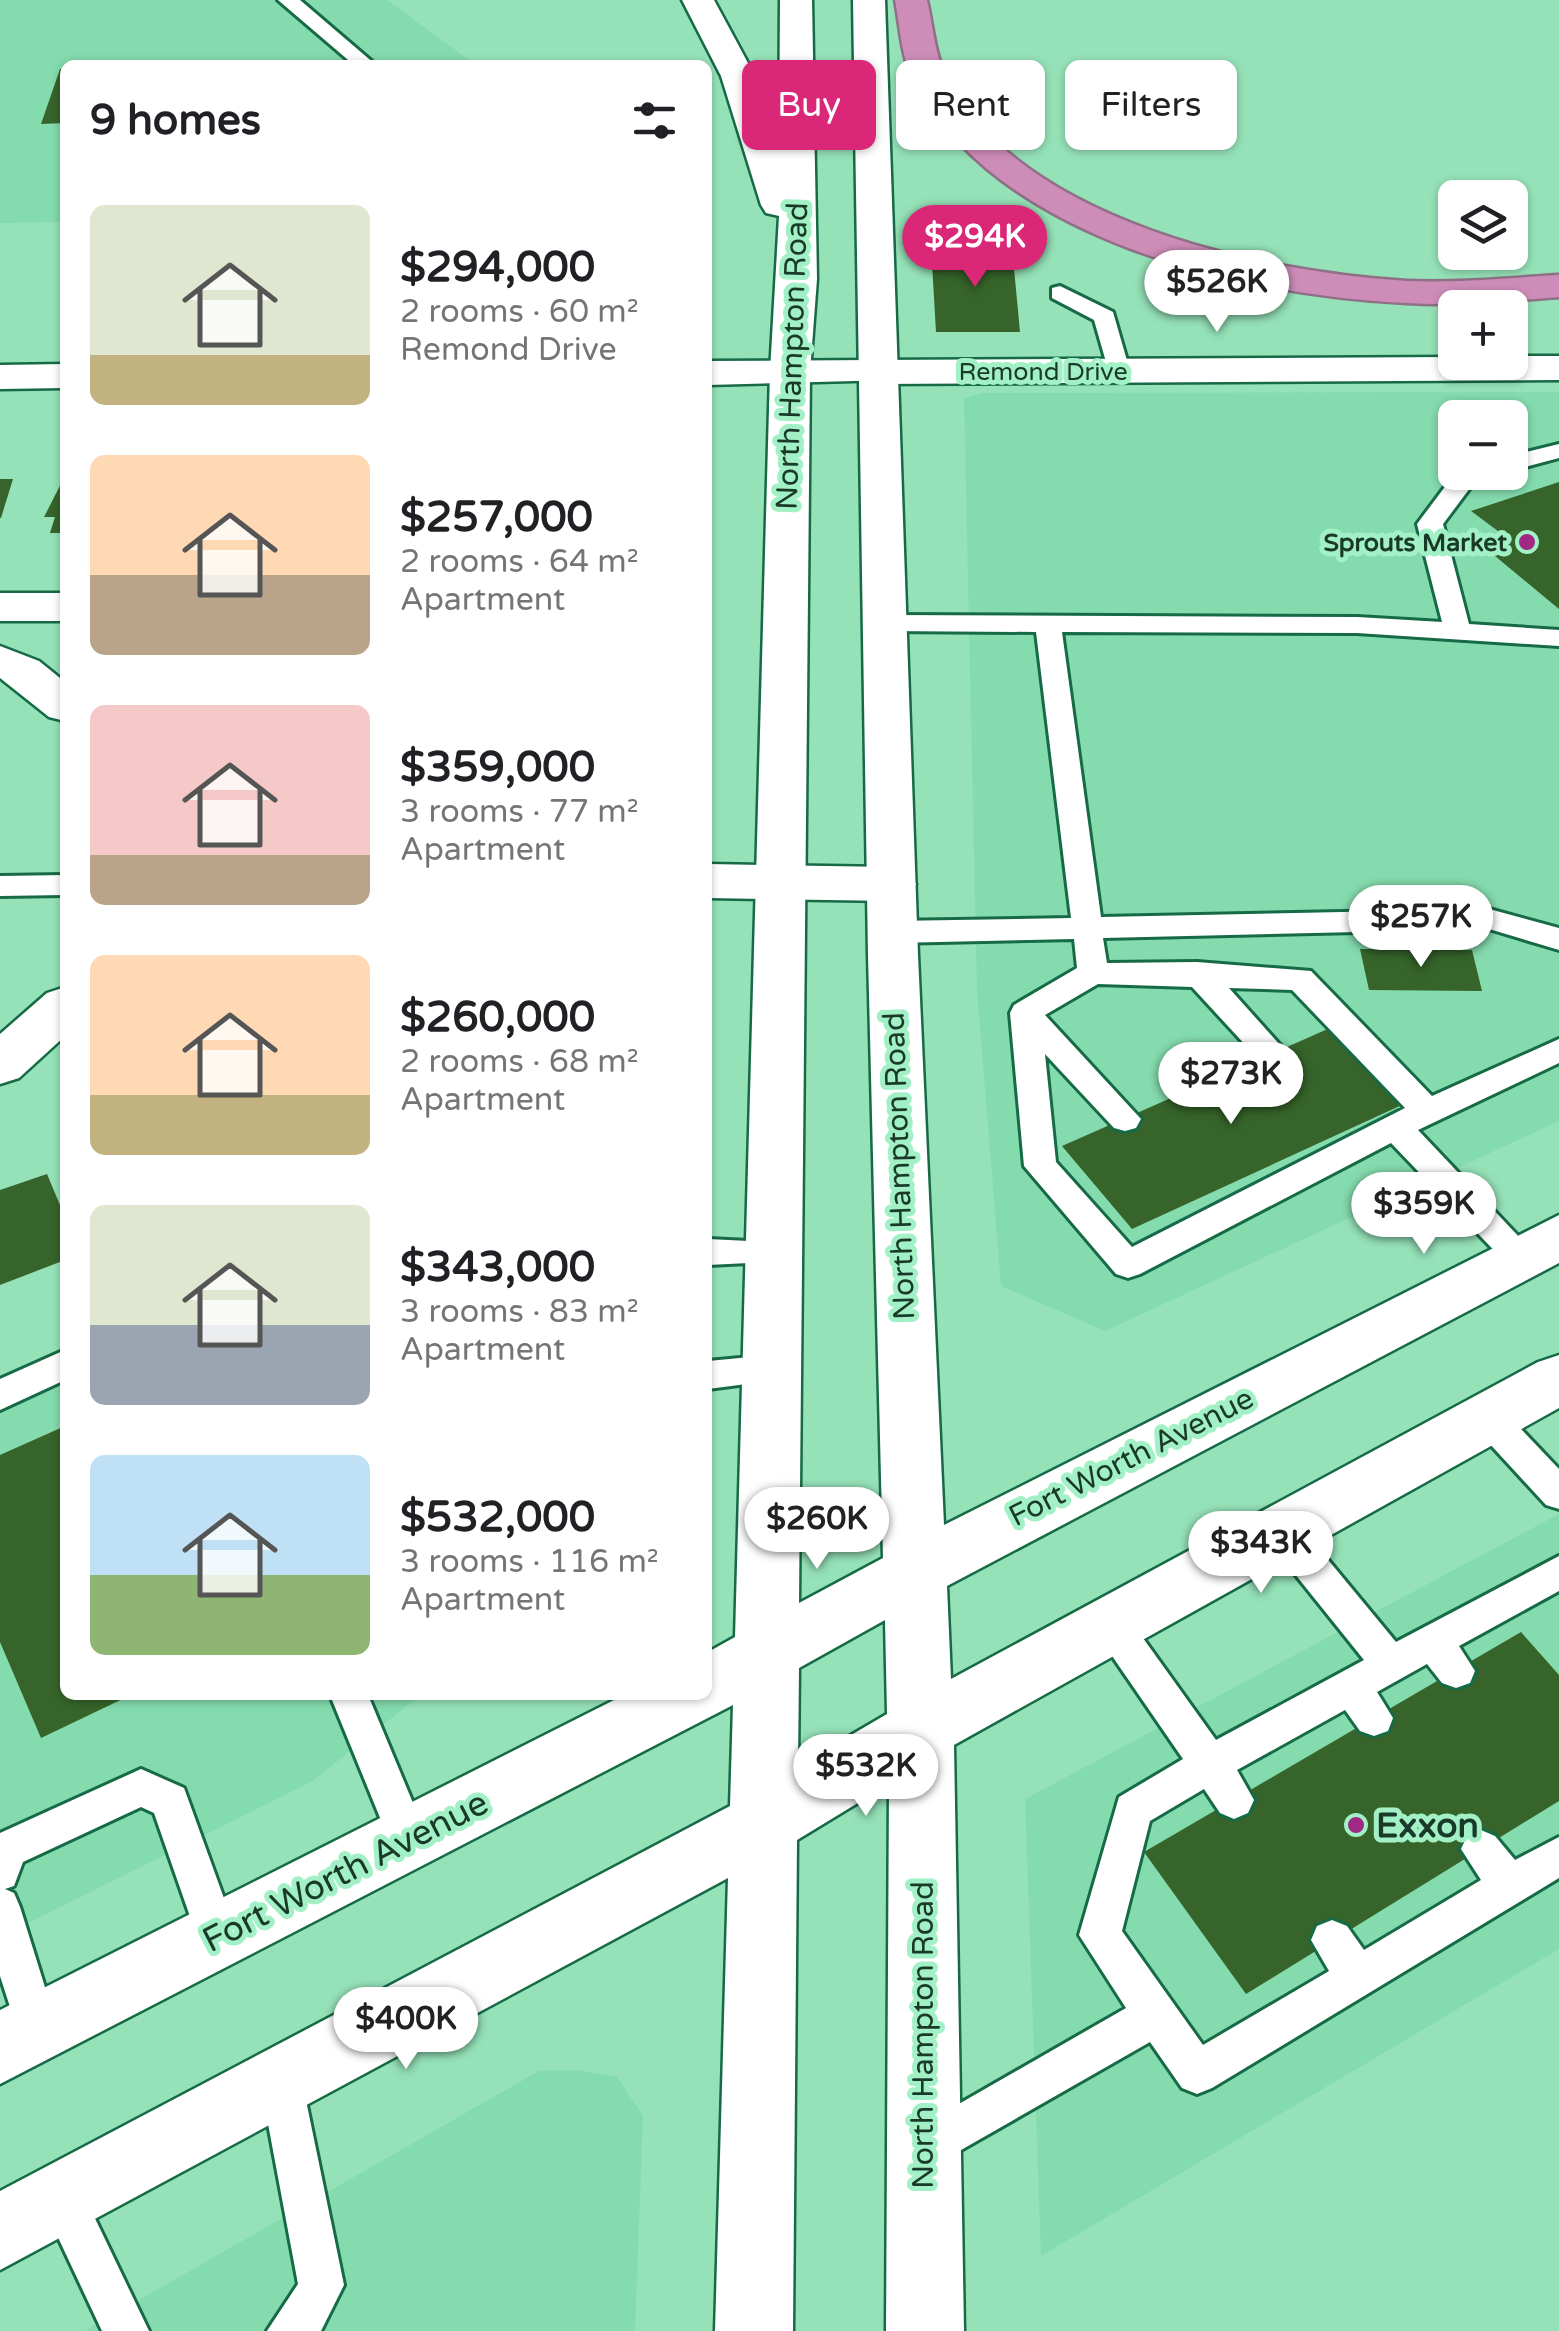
<!DOCTYPE html>
<meta charset="utf-8">
<style>
body{margin:0;font-family:"Varela Round",sans-serif;background:#f6f6f6;color:#202124;height:100vh;display:flex;flex-direction:column;font-size:38px;white-space:nowrap}
*{box-sizing:border-box;margin:0}
p{font-size:32px;color:#757577}
.icon{flex:none;width:55px;height:55px;fill:none;stroke:currentColor;stroke-width:2;stroke-linecap:round;stroke-linejoin:round}
.map{position:relative;flex:1;overflow:hidden}
.side{position:absolute;left:60px;top:60px;width:652px;height:1640px;display:flex;flex-direction:column;background:#fff;border-radius:15px;box-shadow:0 2px 8px #0004}
.side>*{flex:none}
.top-card{position:absolute;left:742px;top:60px;width:665px;height:90px;display:flex;gap:20px}
.fabs{position:absolute;left:1438px;top:180px;display:grid;gap:20px}
.fabs a{display:grid;place-items:center;width:90px;height:90px;border-radius:15px;background:#fff;box-shadow:0 2px 8px #0004;font-size:50px}
.price{position:absolute;translate:-50% -85px;padding:0 22px;border-radius:35px;background:#fff;color:#222;font-size:32px;line-height:65px;filter:drop-shadow(0 2px 5px #0008)}
.price::after{content:'';position:absolute;left:50%;top:60px;width:30px;height:22px;margin-left:-15px;background:inherit;clip-path:polygon(0 0,100% 0,50% 100%)}
.price.selected{background:#db2777;color:#fff}
ul{padding:0;list-style:none}
li{display:flex;align-items:center;gap:30px;height:250px;padding:0 30px}
li span{display:grid;place-items:center;flex:none;width:280px;height:200px;border-radius:15px;color:#555}
li>.icon{margin-inline-start:auto}
span .icon{width:120px;height:120px;fill:#fffc;stroke-width:1}
li b{font-size:42px}
h2{display:flex;justify-content:space-between;align-items:center;height:120px;padding:0 30px;font-size:42px}
.pill{padding:0 35px;border-radius:15px;background:#fff;box-shadow:0 2px 8px #0004;font-size:35px;line-height:90px}
.pill.selected{background:#db2777;color:#fff}
.map>svg:first-child{display:block}
.built{fill:#84dbad;fill-rule:evenodd}
.building{fill:#36642a}
.lines{fill:none;stroke-linecap:round;stroke-linejoin:round}
.service-casing{stroke:#166a46;stroke-width:6}
.minor-casing{stroke:#166a46;stroke-width:5}
.tertiary-casing{stroke:#166a46;stroke-width:5}
.secondary-casing{stroke:#166a46;stroke-width:5}
.motorway-casing{stroke:#8f7087;stroke-width:5}
.service{fill:#fff;fill-rule:evenodd}
.minor{fill:#fff;fill-rule:evenodd}
.tertiary{fill:#fff;fill-rule:evenodd}
.secondary{fill:#fff;fill-rule:evenodd}
.motorway{fill:#ce8db9;fill-rule:evenodd}
.poi-dot{fill:#a02a83;stroke:#a2f0c5;stroke-width:4}
.labels{text-anchor:middle;stroke-width:10;stroke-linejoin:round;paint-order:stroke}
.far-street-label{font-size:25px;fill:#1a3a29;stroke:#a2f0c5}
.far-poi-label{font-size:25px;font-weight:bold;fill:#1a3a29;stroke:#a2f0c5;text-anchor:end}
.street-label{font-size:30px;fill:#1a3a29;stroke:#a2f0c5}
.near-poi-label{font-size:35px;font-weight:bold;fill:#1a3a29;stroke:#a2f0c5;text-anchor:start}
.near-street-label{font-size:35px;fill:#1a3a29;stroke:#a2f0c5}
</style>
<div class="map">
<svg width="1559" height="2331" viewBox="0 0 1559 2331">
<rect width="100%" height="100%" fill="#95e2b8"/>
<path class="built" d="M0 0H387L476 65H65V222L0 223Z
M1559 392V1121L1105 1331 1001 1286 977 991 964 398 983 393ZM1455 418H1510V472H1455Z
M65 1352V1695H421L311 1782 0 1937V1380Z
M1559 1514V1949L1041 2256 1025 1799Z
M576 2070 617 2077 643 2116 635 2331H85L539 2071Z"/>
<path class="building" d="M60 69H65V123L41 124Z
M931 246 1012 247 1020 332H936Z
M64 478 65 533H50L55 517H44Z
M0 479H13L1 518H0Z
M1559 482V609L1483 546 1506 537 1471 511Z
M1360 949 1472 950 1482 991 1369 990Z
M1330 1028 1404 1104 1132 1229 1062 1146Z
M47 1174 65 1217V1260L0 1285V1190Z
M65 1426V1695H131L41 1738 0 1642V1455Z
M1521 1632 1559 1675V1801L1246 1994 1144 1852Z"/>
<g class="lines">
<defs>
<path id="service" d="M278 0H300L376 65H354Z
M1060 286 1113 312 1130 371 1126 376H1110L1094 320 1052 298V288Z
M1559 444V458L1510 471V456Z
M1456 472H1488L1476 480 1443 524 1469 624 1559 630V646L1357 633 1062 632 1101 917 1489 909 1559 928V950L1489 929 1103 938 1107 963 1197 962 1311 971 1432 1096 1559 1039V1063L1418 1130 1537 1256 1532 1265 1520 1269 1508 1265 1391 1143 1140 1274 1128 1278 1116 1274 1024 1166 1010 1013 1014 1005 1077 968 1074 939 893 943 882 939 878 932 882 925 893 921 1071 918 1036 632 884 631 871 623 884 615 1357 617 1442 622 1417 524ZM1098 984 1192 987 1261 1062H1283L1288 1054 1229 988 1292 990 1405 1108 1132 1247 1056 1162 1045 1054 1114 1128 1125 1131 1136 1128 1141 1119 1045 1015Z
M65 875V895L0 896V876Z
M708 1239 787 1243 792 1252 787 1261 708 1265Z
M65 1350V1380L0 1410V1379Z
M773 1355 785 1359 790 1369 785 1379 708 1389V1361Z
M1490 1405 1503 1410 1559 1469V1509L1546 1505 1477 1430 1472 1420 1477 1410Z
M1283 1516 1296 1521 1396 1642 1559 1556V1591L1459 1646 1475 1671 1470 1683 1456 1688 1442 1683 1427 1664 1377 1692 1393 1718 1388 1731 1374 1736 1360 1731 1345 1710 1237 1770 1254 1800 1248 1813 1234 1819 1220 1813 1204 1789 1150 1821 1122 1931 1203 2045 1329 1971 1311 1940 1317 1926 1332 1920 1347 1926 1364 1950 1481 1880 1461 1849 1467 1836 1481 1830 1495 1836 1515 1860 1559 1837V1878L1212 2088 1197 2094 1182 2088 1150 2042 940 2162 925 2169 910 2162 903 2147 910 2132 1126 2008 1079 1935 1119 1797 1183 1759 1099 1637 1093 1625 1099 1613 1112 1608 1125 1613 1216 1740 1364 1660 1270 1543 1265 1532 1270 1521Z
M330 1695H368L428 1839 422 1852 408 1858 394 1852Z
M141 1769 184 1788 238 1937 232 1951 217 1957 202 1951 154 1813 141 1807 23 1862 14 1886 5 1889 14 1893 20 1907 58 2029 52 2044 37 2050 22 2044 0 1976V1833Z
M281 2060 296 2066 302 2081 344 2285 321 2331H267L298 2284 260 2081 266 2066Z
M62 2177 78 2183 149 2331H102L40 2199 46 2183Z"/>
<path id="minor" d="M1510 356H1559V380L876 384 862 380 856 372 862 364 876 360 1455 357V362H1510Z
M0 593H65V621H0Z
M0 646 39 661 65 682V721L49 717 0 678Z
M708 864 891 867 909 872 916 884 909 896 891 901 708 898Z
M65 987V1036L19 1078 0 1084V1034L47 993Z"/>
<path id="tertiary" d="M876 360 890 364 896 372 890 380 708 385V361Z
M65 364V388L0 389V365Z"/>
<path id="secondary" d="M682 0H714L755 76 779 150 780 0H812L817 279 810 372 799 1603 883 1558 868 955 853 0H885L918 955 944 1525 1559 1215V1263L947 1586 951 1679 1538 1362 1559 1355V1408L954 1745 964 2331H886L889 1784 797 1840 793 2331H715L728 1878 0 2270V2191L730 1806 733 1705 0 2084V2010L624 1695H708V1652L735 1637 770 372 779 216 766 213 761 205 721 76ZM885 1620 887 1714 798 1766 799 1668Z"/>
<path id="motorway" d="M895 0H927C933 26 935 57 948 81 1026 222 1259 272 1407 281 1457 283 1509 278 1559 275V297C1509 301 1458 306 1407 303 1241 295 999 240 914 81 901 57 900 26 895 0Z"/>
</defs>
<use href="#service" class="service-casing"/>
<use href="#minor" class="minor-casing"/>
<use href="#tertiary" class="tertiary-casing"/>
<use href="#secondary" class="secondary-casing"/>
<use href="#motorway" class="motorway-casing"/>
<use href="#service" class="service"/>
<use href="#minor" class="minor"/>
<use href="#tertiary" class="tertiary"/>
<use href="#secondary" class="secondary"/>
<use href="#motorway" class="motorway"/>
</g>
<g class="poi-dot">
<circle cx="1527" cy="542" r="10"/>
<circle cx="1356" cy="1825" r="10"/>
</g>
<g class="labels">
<g class="far-street-label">
<text x="1043" y="380">Remond Drive</text>
</g>
<g class="far-poi-label">
<text x="1507" y="551">Sprouts Market</text>
</g>
<g class="street-label">
<text transform="translate(792 356) rotate(-88)" y="10">North Hampton Road</text>
<text transform="translate(899 1166) rotate(-92)" y="10">North Hampton Road</text>
<text transform="translate(1131 1457) rotate(-27)" y="10">Fort Worth Avenue</text>
<text transform="translate(923 2035) rotate(-90)" y="10">North Hampton Road</text>
</g>
<g class="near-poi-label">
<text x="1376" y="1837">Exxon</text>
</g>
<g class="near-street-label">
<text transform="translate(345 1871) rotate(-27)" y="12">Fort Worth Avenue</text>
</g>
</g>
</svg>
<div class="fabs">
<a><svg class="icon" aria-label="layers" viewBox="0 0 24 24"><path d="M12 4l9 5-9 5-9-5zM3 14l9 5 9-5"/></svg></a>
<a>+</a>
<a>−</a>
</div>
<b class="price selected" style="left:975px;top:290px">$294K</b>
<b class="price" style="left:1217px;top:335px">$526K</b>
<b class="price" style="left:1421px;top:970px">$257K</b>
<b class="price" style="left:1231px;top:1127px">$273K</b>
<b class="price" style="left:1424px;top:1257px">$359K</b>
<b class="price" style="left:817px;top:1572px">$260K</b>
<b class="price" style="left:1261px;top:1596px">$343K</b>
<b class="price" style="left:866px;top:1819px">$532K</b>
<b class="price" style="left:406px;top:2072px">$400K</b>
<div class="top-card">
<a class="pill selected">Buy</a>
<a class="pill">Rent</a>
<a class="pill">Filters</a>
</div>
<section class="side">
<h2>9 homes<svg class="icon" aria-label="filters" viewBox="0 0 24 24"><path d="M4 7h16M4 17h16"/><circle cx="9" cy="7" r="2"/><circle cx="15" cy="17" r="2"/></svg></h2>
<ul>
<li><span style="background:linear-gradient(#dfe7d0 75%,#c2b280 0)"><svg class="icon" aria-label="home" viewBox="0 0 24 24"><path d="M3 11l9-7 9 7M6 9v11h12V9"/></svg></span><div><b>$294,000</b><p>2 rooms · 60 m²</p><p>Remond Drive</p></div></li>
<li><span style="background:linear-gradient(#ffd9b3 60%,#b9a48a 0)"><svg class="icon" aria-label="home" viewBox="0 0 24 24"><path d="M3 11l9-7 9 7M6 9v11h12V9"/></svg></span><div><b>$257,000</b><p>2 rooms · 64 m²</p><p>Apartment</p></div></li>
<li><span style="background:linear-gradient(#f6c9c9 75%,#b9a48a 0)"><svg class="icon" aria-label="home" viewBox="0 0 24 24"><path d="M3 11l9-7 9 7M6 9v11h12V9"/></svg></span><div><b>$359,000</b><p>3 rooms · 77 m²</p><p>Apartment</p></div></li>
<li><span style="background:linear-gradient(#ffd9b3 70%,#c2b280 0)"><svg class="icon" aria-label="home" viewBox="0 0 24 24"><path d="M3 11l9-7 9 7M6 9v11h12V9"/></svg></span><div><b>$260,000</b><p>2 rooms · 68 m²</p><p>Apartment</p></div></li>
<li><span style="background:linear-gradient(#dfe7d0 60%,#9aa5b1 0)"><svg class="icon" aria-label="home" viewBox="0 0 24 24"><path d="M3 11l9-7 9 7M6 9v11h12V9"/></svg></span><div><b>$343,000</b><p>3 rooms · 83 m²</p><p>Apartment</p></div></li>
<li><span style="background:linear-gradient(#bfe0f5 60%,#8fb573 0)"><svg class="icon" aria-label="home" viewBox="0 0 24 24"><path d="M3 11l9-7 9 7M6 9v11h12V9"/></svg></span><div><b>$532,000</b><p>3 rooms · 116 m²</p><p>Apartment</p></div></li>
</ul>
</section>
</div>
